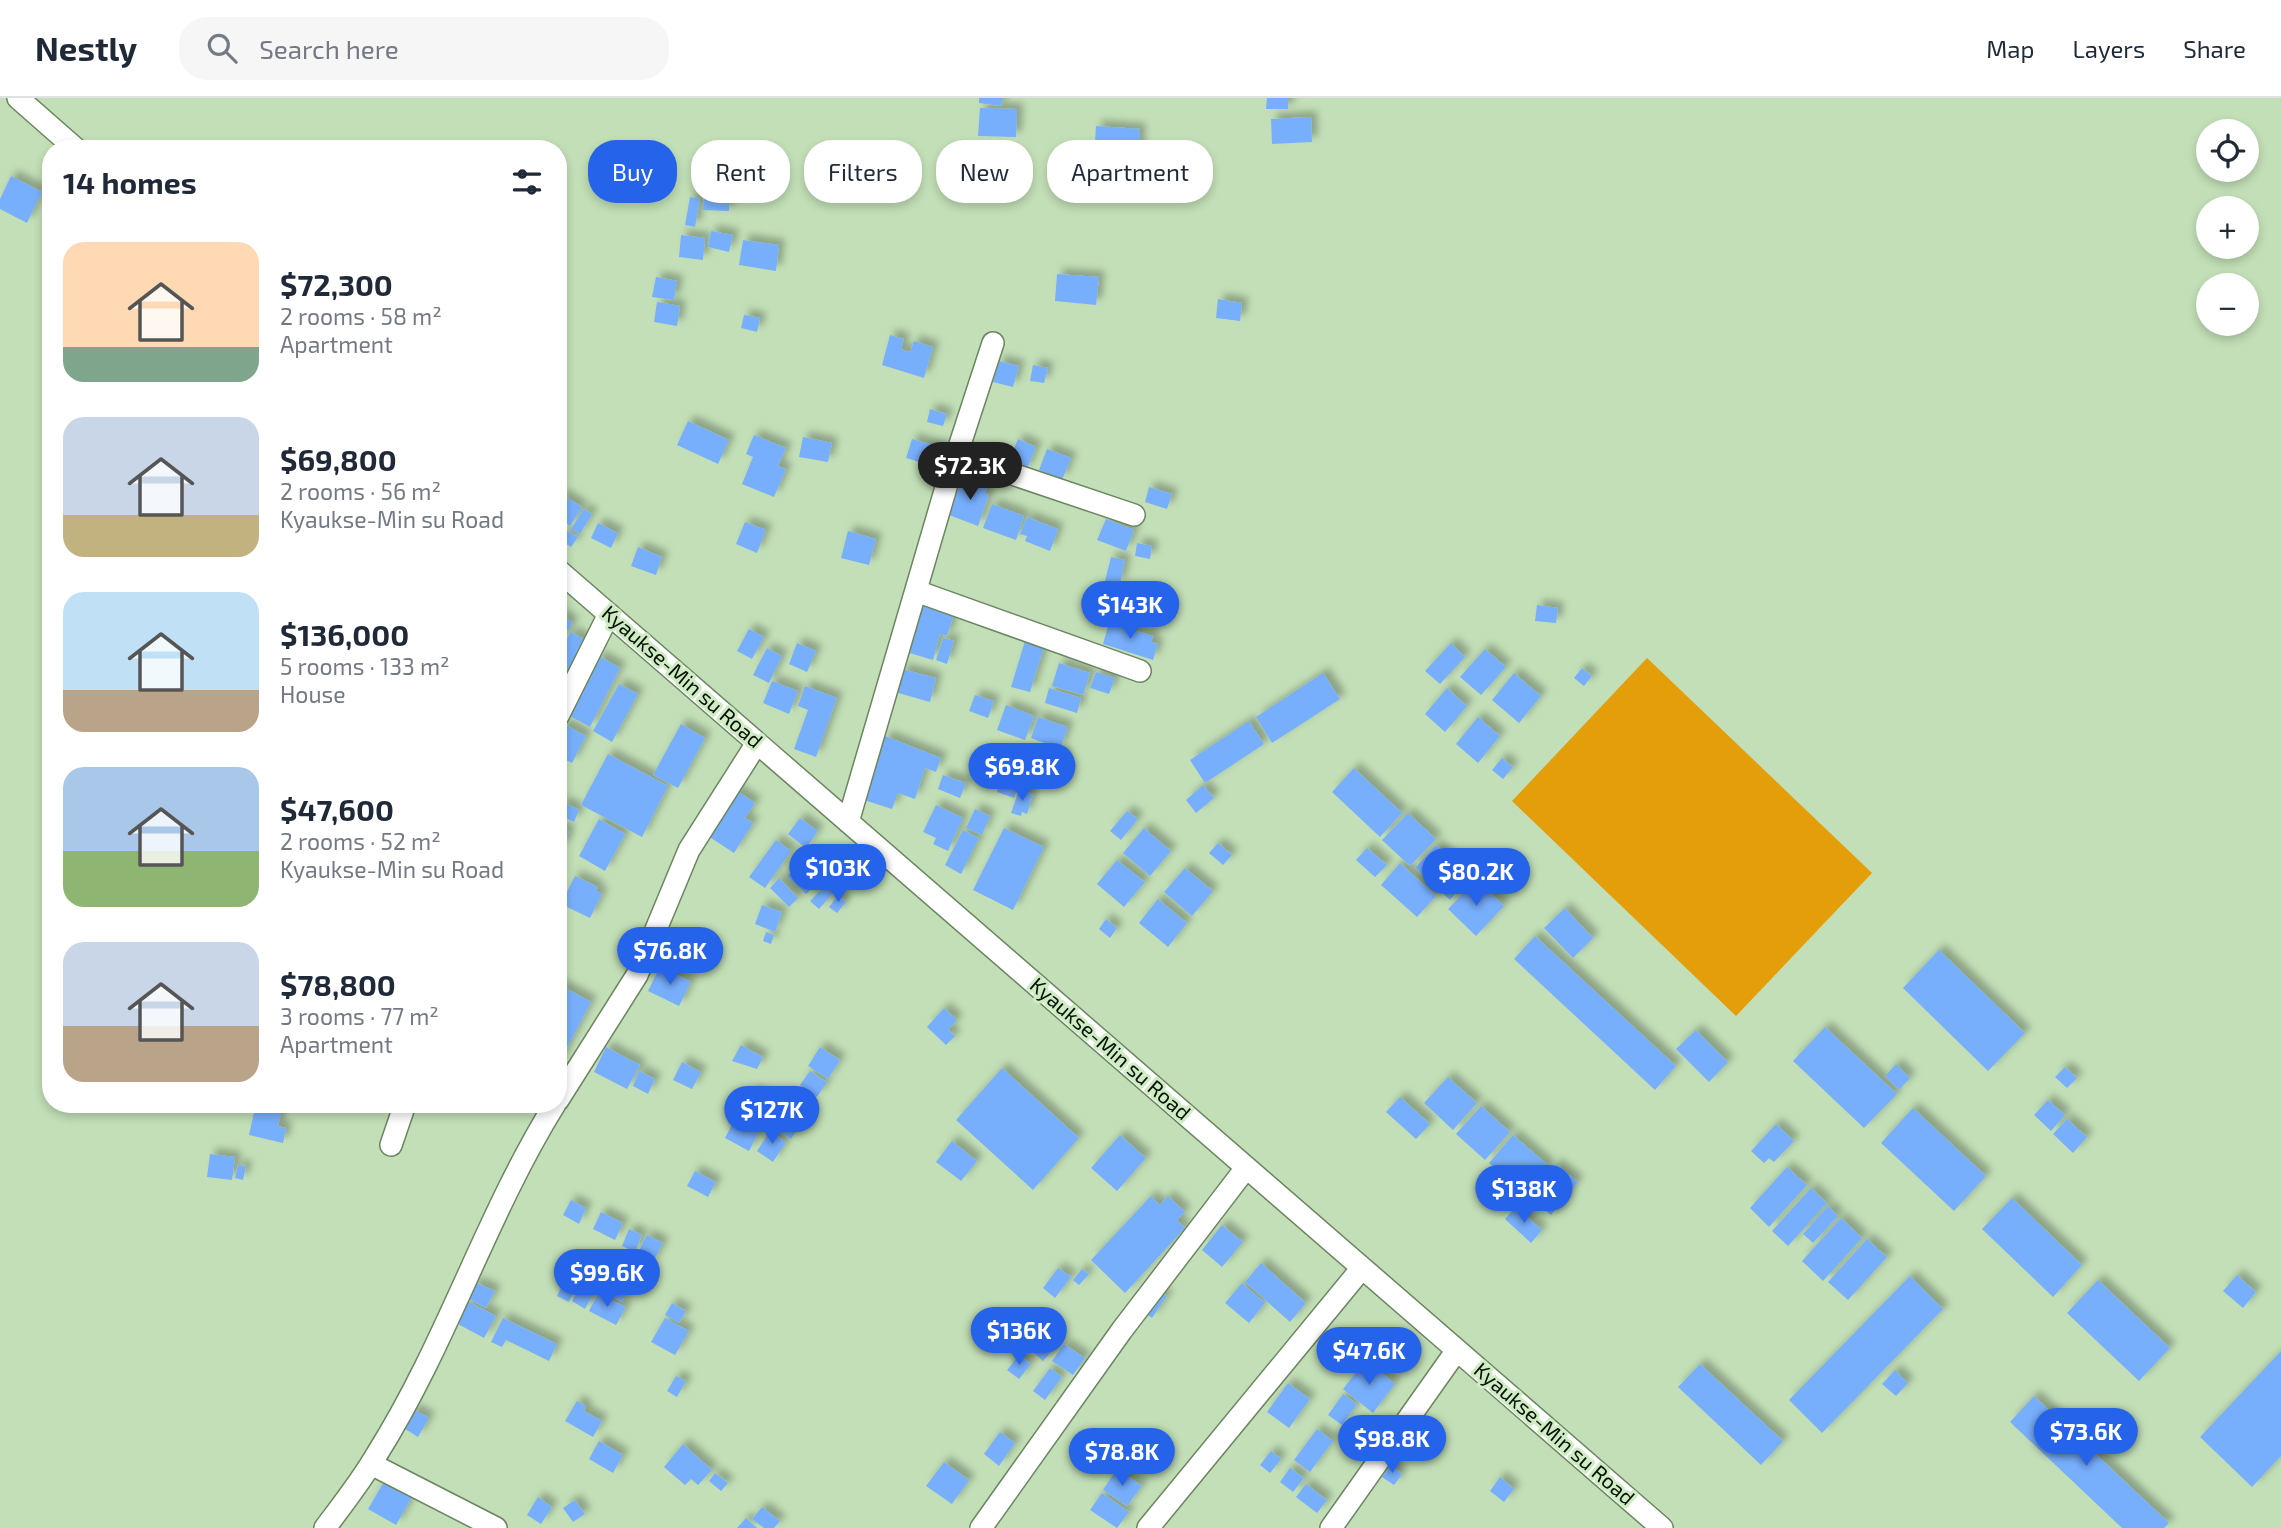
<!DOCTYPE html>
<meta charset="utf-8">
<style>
body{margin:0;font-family:"Exo 2",sans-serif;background:#f6f6f7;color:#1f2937;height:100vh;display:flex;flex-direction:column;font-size:26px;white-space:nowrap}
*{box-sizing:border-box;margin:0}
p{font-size:23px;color:#747a83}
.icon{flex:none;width:38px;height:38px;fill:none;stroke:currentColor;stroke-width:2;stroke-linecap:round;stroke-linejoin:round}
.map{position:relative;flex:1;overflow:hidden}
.drawer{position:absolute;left:42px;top:42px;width:525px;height:973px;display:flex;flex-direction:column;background:#fff;border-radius:28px;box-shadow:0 4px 10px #0003}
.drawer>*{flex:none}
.top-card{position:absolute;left:588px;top:42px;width:665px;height:63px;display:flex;gap:14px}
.fabs{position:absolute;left:2196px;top:21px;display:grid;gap:14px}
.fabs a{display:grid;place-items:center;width:63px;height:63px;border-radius:50%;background:#fff;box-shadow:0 4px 10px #0003;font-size:35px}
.price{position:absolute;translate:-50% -60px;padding:0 16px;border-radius:24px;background:#2563eb;color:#fff;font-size:23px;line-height:46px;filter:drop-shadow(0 2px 4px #0008)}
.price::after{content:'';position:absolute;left:50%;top:42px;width:21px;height:16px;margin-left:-10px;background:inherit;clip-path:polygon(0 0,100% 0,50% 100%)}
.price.current{background:#222;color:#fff}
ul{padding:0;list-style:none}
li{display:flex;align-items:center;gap:21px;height:175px;padding:0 21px}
li span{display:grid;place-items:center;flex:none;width:196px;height:140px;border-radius:21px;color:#555}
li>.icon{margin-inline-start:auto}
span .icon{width:84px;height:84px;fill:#fffc;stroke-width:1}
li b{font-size:30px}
h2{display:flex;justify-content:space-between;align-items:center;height:84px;padding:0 21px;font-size:30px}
.tag{padding:0 24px;border-radius:28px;background:#fff;box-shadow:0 4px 10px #0003;font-size:24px;line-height:63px}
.tag.current{background:#2563eb;color:#fff}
header{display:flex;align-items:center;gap:42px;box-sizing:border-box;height:98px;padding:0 35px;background:#fff;border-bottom:2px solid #e0e1e3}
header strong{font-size:33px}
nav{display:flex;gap:38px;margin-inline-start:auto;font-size:24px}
.search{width:490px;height:63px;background:#f6f6f7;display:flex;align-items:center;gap:18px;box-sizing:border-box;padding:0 24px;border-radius:28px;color:#747a83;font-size:26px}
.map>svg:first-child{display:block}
.green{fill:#e39e09}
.building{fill:#78affd;filter:url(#shadow)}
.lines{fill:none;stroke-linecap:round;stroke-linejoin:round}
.minor-casing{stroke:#6b8561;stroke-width:24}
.minor{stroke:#fff;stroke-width:21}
.labels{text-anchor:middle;stroke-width:6;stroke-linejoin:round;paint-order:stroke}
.street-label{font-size:21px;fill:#081205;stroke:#cfecc4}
</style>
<header>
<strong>Nestly</strong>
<div class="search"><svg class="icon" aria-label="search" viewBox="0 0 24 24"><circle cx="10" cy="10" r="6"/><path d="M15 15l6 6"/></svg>Search here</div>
<nav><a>Map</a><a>Layers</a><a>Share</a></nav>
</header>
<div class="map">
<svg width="2281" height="1430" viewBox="0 0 2281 1430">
<defs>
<filter id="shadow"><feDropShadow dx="6" dy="-6" stdDeviation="3.5" flood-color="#0004"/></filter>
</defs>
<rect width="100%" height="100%" fill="#c2dfb7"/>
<path class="green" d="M1647 560 1872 775 1736 918 1512 703Z"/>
<path class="building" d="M979 0H1003L1001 8 979 5Z
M1267 0H1288V11H1266Z
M980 10 1017 11 1016 39 978 38Z
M1311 19 1312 44 1272 46 1271 21Z
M1096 28 1140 31 1138 63 1094 60Z
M11 78 42 94 27 125 0 111V101Z
M704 95 730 96 729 113 703 112Z
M690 99 700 101 695 129 685 127Z
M711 133 733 137 729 154 708 149Z
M681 137 705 140 703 162 679 159Z
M743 142 779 147 776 173 739 167Z
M1057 176 1099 179 1096 207 1055 203Z
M656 179 677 183 674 202 652 199Z
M1218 201 1242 205 1240 223 1216 220Z
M657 204 680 208 677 228 654 224Z
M744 217 760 220 757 234 741 230Z
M890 237 904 241 901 251 910 254 914 243 933 249 924 280 882 267Z
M999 263 1019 268 1013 289 993 284Z
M1033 267 1048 270 1044 285 1030 283Z
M930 311 947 316 943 328 927 324Z
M688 323 729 342 718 366 677 347Z
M754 337 786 350 778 368 786 371 774 399 742 386 753 359 746 356Z
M803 339 832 345 828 364 799 359Z
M912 341 943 350 937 369 906 360Z
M1018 341 1036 349 1026 373 1008 365Z
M1047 351 1071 360 1062 382 1039 372Z
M968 380 988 387 985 396 989 397 978 428 949 417 960 387 965 388Z
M1149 389 1172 396 1167 411 1145 404Z
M561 396 582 409 570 428 558 420Z
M992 406 1024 418 1016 442 983 430Z
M584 411 592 416 580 436 571 431Z
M1027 419 1058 431 1050 453 1025 443 1027 438 1020 436Z
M1106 421 1134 432 1126 453 1097 442Z
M745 424 766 432 757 455 736 446Z
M598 425 618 435 611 450 591 440Z
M566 432 578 439 571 449 560 442Z
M848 433 876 441 869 467 841 460Z
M1137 445 1152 448 1150 461 1135 458Z
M638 449 662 459 656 477 631 468Z
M1111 459 1125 462 1120 486 1105 483Z
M921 503 955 513 947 538 940 536 933 562 906 554Z
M1537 507 1558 510 1556 525 1535 523Z
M558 515 573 525 558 547Z
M1109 525 1153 538 1151 544 1158 546 1153 562 1103 546Z
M749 531 764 539 752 561 737 553Z
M571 534 591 545 562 593 558 591V556Z
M943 540 954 543 947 566 936 562Z
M1025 543 1044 549 1030 594 1011 589Z
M797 545 816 553 807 574 789 566Z
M1451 545 1465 559 1440 586 1425 573Z
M767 550 782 558 769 585 753 577Z
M1485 551 1506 569 1481 597 1460 579Z
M599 558 620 570 590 629 568 617Z
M1059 565 1090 575 1083 597 1052 588Z
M1582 570 1592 578 1584 588 1574 580Z
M902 571 936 580 930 604 895 594Z
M1096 574 1115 580 1109 596 1090 590Z
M1323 575 1340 601 1272 645 1256 619Z
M1514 575 1541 598 1519 625 1492 602Z
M772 583 798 593 789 616 763 605Z
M619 586 638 596 612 644 593 633Z
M805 588 837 600 816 659 794 651 808 612 798 608Z
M1049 590 1081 600 1077 615 1045 605Z
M1447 590 1467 608 1445 634 1425 616Z
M975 597 994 603 988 620 969 613Z
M1006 607 1034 618 1025 642 997 632Z
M1038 619 1068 629 1060 651 1031 640Z
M1478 619 1500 638 1478 665 1456 646Z
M1249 623 1264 646 1205 685 1190 662Z
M564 626 586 638 572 665 558 658V636Z
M681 626 705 640 678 690 653 677Z
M885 638 941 660 936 674 925 670 915 701 898 695 892 711 864 702Z
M1055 653 1066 657 1061 670 1050 666Z
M608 656 668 688 642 739 581 707Z
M1502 660 1513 669 1503 681 1492 672Z
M1354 670 1402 715 1380 739 1332 694Z
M943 677 966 685 960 700 938 691Z
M1002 680 1019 685 1014 700 997 694Z
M1203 687 1214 700 1196 715 1186 702Z
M734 691 755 705 745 720 753 725 734 755 705 736Z
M1019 692 1033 696 1027 716 1022 714 1021 718 1011 715Z
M563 704 579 712 574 724 558 716Z
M936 707 963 720 948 753 933 746 936 740 923 734Z
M975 711 990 718 982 737 966 730Z
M1127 713 1138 721 1121 742 1110 733Z
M1408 715 1436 741 1410 768 1382 742Z
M800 720 818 733 806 750 788 736Z
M599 721 625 736 605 773 579 758Z
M558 729 569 733 563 750 558 749Z
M1004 730 1044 749 1013 812 973 792Z
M1144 730 1171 753 1150 778 1123 755Z
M963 732 979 740 961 776 945 767Z
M776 742 791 753 765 790 749 779Z
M1218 745 1232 757 1223 767 1209 755Z
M1436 747 1471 779 1450 802 1415 770Z
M1367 750 1387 767 1375 779 1356 762Z
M807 758 826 777 806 796 787 778Z
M1117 762 1145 784 1124 809 1097 786Z
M1400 765 1436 798 1417 819 1381 787Z
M1185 770 1213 793 1192 818 1164 794Z
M575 778 598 789 596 793 602 796 590 820 561 806Z
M779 780 798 800 789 809 770 790Z
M1476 782 1504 808 1476 838 1448 811Z
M826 787 834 794 819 811 810 803Z
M838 797 846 804 837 815 829 809Z
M1158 801 1187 825 1168 849 1139 825Z
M762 807 782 814 775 834 755 826Z
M1565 810 1593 840 1573 860 1544 830Z
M1106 821 1117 830 1110 840 1099 831Z
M766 834 774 837 771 846 763 843Z
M1535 838 1676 968 1655 992 1514 861Z
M1939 852 2025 935 1988 973 1903 890Z
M660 869 691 884 679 908 648 893Z
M558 886 591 904 558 967Z
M944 910 957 922 948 932 955 938 946 947 927 929Z
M1825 929 1897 996 1864 1030 1793 963Z
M1696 932 1728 964 1709 984 1676 951Z
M741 947 763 959 757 971 732 963Z
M606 949 640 967 627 991 594 974Z
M820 949 840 962 828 981 808 968Z
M682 964 701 974 692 991 673 982Z
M1896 966 1910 980 1899 992 1885 978Z
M2065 969 2077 980 2067 990 2055 979Z
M1002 970 1079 1040 1033 1092 956 1022Z
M639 973 655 981 648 996 633 988Z
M810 973 827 984 817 999 800 987Z
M1448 979 1477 1005 1453 1032 1424 1005Z
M752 993 764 999 761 1005 767 1009 759 1024 741 1014Z
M1400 999 1430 1026 1416 1041 1386 1014Z
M2048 1002 2065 1017 2051 1033 2034 1017Z
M256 1006 282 1010 278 1028 286 1030 283 1045 249 1037Z
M1481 1008 1510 1034 1485 1062 1456 1036Z
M1913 1010 1986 1078 1954 1113 1881 1045Z
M782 1014 801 1026 791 1041 772 1030Z
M735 1021 759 1034 749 1053 725 1040Z
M2067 1021 2087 1039 2073 1055 2053 1036Z
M1776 1026 1794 1043 1774 1064 1769 1060 1764 1065 1751 1053Z
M770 1033 786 1044 773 1064 757 1053Z
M1120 1037 1146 1060 1117 1093 1091 1070Z
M1513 1037 1549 1068 1525 1096 1489 1065Z
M952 1043 977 1063 961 1083 936 1064Z
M210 1056 235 1059 232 1082 207 1079Z
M1556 1066 1578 1084 1551 1117 1530 1099Z
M238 1067 246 1068 243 1082 235 1080Z
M1787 1069 1807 1087 1769 1129 1750 1110Z
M695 1073 716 1084 708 1099 687 1088Z
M1811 1090 1827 1105 1788 1148 1772 1133Z
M1151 1098 1160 1107 1168 1098 1185 1114 1177 1122 1185 1130 1125 1195 1091 1162Z
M2012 1100 2082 1167 2053 1199 1982 1131Z
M571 1102 586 1110 579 1126 563 1117Z
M1828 1108 1838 1118 1813 1145 1803 1136Z
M1516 1109 1542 1132 1531 1145 1505 1121Z
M601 1114 623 1125 615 1142 593 1131Z
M1841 1120 1862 1140 1823 1183 1802 1163Z
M1222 1127 1243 1144 1222 1169 1202 1152Z
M629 1131 642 1137 635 1154 622 1148Z
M647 1137 663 1145 652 1166 637 1157Z
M1867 1141 1887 1159 1848 1202 1828 1184Z
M608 1164 635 1178 622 1204 595 1190Z
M1261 1165 1306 1205 1290 1224 1245 1184Z
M1058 1170 1071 1179 1055 1200 1043 1190Z
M1082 1171 1089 1176 1079 1187 1073 1182Z
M2237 1177 2256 1194 2243 1210 2223 1193Z
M1910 1178 1943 1211 1822 1335 1789 1302Z
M566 1179 578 1185 569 1204 557 1198Z
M2098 1182 2170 1250 2139 1283 2067 1215Z
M475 1184 495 1193 486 1210 467 1200Z
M1242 1185 1265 1205 1249 1225 1225 1205Z
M582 1186 595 1193 585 1211 572 1203Z
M1158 1193 1167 1198 1152 1220 1143 1214Z
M598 1195 626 1209 616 1227 589 1213Z
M467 1203 496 1218 484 1240 456 1225Z
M672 1205 686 1213 679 1225 665 1217Z
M503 1220 557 1246 549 1263 506 1242 502 1249 491 1244Z
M665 1220 689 1233 675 1257 651 1244Z
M1041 1227 1053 1237 1046 1246 1053 1252 1043 1263 1024 1247Z
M1349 1238 1368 1255 1354 1270 1335 1253Z
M1064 1246 1085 1260 1073 1277 1052 1263Z
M1389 1247 1403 1262 1392 1273 1378 1258Z
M2281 1253V1358L2252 1389 2200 1339Z
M1019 1257 1031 1266 1019 1281 1007 1272Z
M1366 1262 1395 1286 1373 1315 1343 1291Z
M1700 1266 1783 1343 1761 1367 1678 1289Z
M1050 1270 1062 1279 1045 1302 1033 1293Z
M1895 1272 1908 1285 1896 1298 1882 1286Z
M676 1278 686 1283 677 1299 667 1293Z
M1288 1285 1310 1301 1289 1330 1267 1314Z
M1343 1296 1357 1306 1342 1327 1328 1317Z
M2034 1298 2169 1425 2164 1430H2122L2010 1324Z
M577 1303 586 1308 584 1313 602 1323 593 1339 565 1323Z
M413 1311 429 1320 418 1339 402 1329Z
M1382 1325 1394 1334 1383 1350 1371 1341Z
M1317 1331 1333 1343 1310 1374 1294 1362Z
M1000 1334 1015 1345 999 1368 984 1356Z
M599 1343 623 1357 613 1375 589 1361Z
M683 1346 712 1372 698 1387 691 1381 685 1387 664 1369Z
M1271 1353 1281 1361 1270 1375 1260 1367Z
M944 1364 969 1382 952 1406 926 1388Z
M1391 1367 1402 1376 1394 1387 1382 1379Z
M1290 1370 1304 1380 1293 1394 1280 1384Z
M1117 1371 1142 1388 1127 1408 1103 1392Z
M715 1375 728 1385 721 1393 709 1383Z
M1500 1379 1514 1391 1504 1404 1490 1393Z
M385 1382 412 1399 396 1427 368 1411Z
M1306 1386 1327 1402 1317 1415 1296 1399Z
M1102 1395 1129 1414 1117 1430 1090 1412Z
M538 1399 552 1409 541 1426 527 1417Z
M575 1402 585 1416 573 1424 563 1410Z
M762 1409 780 1423 774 1430H764L752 1421Z
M746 1420 757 1430H737Z"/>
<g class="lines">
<defs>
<path id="minor" d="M18 0 76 51
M956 357 1134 417
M558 472 1662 1430
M916 493 1140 573
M558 618 609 516
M848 724 947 386 993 245
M558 1002 637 877 689 752 757 645
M391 1047 405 1006
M371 1366 496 1430
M325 1430C343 1406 362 1382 377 1356 447 1245 486 1117 555 1006
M981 1430 1122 1232 1246 1070
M1148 1430 1362 1170
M1331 1430 1457 1252"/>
</defs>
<use href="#minor" class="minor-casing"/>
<use href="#minor" class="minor"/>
</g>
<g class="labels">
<g class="street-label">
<text transform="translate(682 579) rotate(41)" y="7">Kyaukse-Min su Road</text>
<text transform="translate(1110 951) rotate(41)" y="7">Kyaukse-Min su Road</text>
<text transform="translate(1554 1336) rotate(41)" y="7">Kyaukse-Min su Road</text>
</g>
</g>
</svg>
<div class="fabs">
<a><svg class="icon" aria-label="locate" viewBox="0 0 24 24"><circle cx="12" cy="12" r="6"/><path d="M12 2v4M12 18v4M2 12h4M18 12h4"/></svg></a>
<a>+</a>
<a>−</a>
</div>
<b class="price current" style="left:970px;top:404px">$72.3K</b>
<b class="price" style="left:1130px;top:543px">$143K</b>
<b class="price" style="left:1022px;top:705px">$69.8K</b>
<b class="price" style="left:838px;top:806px">$103K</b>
<b class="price" style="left:1476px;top:810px">$80.2K</b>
<b class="price" style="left:670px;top:889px">$76.8K</b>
<b class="price" style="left:772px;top:1048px">$127K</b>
<b class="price" style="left:1524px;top:1127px">$138K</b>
<b class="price" style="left:607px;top:1211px">$99.6K</b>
<b class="price" style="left:1019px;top:1269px">$136K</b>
<b class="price" style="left:1369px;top:1289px">$47.6K</b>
<b class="price" style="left:2086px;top:1370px">$73.6K</b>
<b class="price" style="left:1392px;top:1377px">$98.8K</b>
<b class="price" style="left:1122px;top:1390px">$78.8K</b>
<div class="top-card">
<a class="tag current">Buy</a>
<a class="tag">Rent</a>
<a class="tag">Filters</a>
<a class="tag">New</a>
<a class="tag">Apartment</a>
</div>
<section class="drawer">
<h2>14 homes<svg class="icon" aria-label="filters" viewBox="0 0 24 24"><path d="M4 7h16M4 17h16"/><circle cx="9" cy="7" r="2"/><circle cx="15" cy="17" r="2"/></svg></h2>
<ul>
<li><span style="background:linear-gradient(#ffd9b3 75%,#7fa58c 0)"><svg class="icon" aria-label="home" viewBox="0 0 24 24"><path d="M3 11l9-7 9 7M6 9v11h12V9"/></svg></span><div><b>$72,300</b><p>2 rooms · 58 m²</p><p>Apartment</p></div></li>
<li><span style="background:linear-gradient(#c9d6e8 70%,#c2b280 0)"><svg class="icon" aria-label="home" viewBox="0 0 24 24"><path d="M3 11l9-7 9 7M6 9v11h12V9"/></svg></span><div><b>$69,800</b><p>2 rooms · 56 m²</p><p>Kyaukse-Min su Road</p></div></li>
<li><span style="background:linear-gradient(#bfe0f5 70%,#b9a48a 0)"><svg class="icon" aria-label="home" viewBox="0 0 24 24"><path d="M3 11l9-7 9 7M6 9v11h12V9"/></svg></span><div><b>$136,000</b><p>5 rooms · 133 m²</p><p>House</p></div></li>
<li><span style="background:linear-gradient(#a9c7e8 60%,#8fb573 0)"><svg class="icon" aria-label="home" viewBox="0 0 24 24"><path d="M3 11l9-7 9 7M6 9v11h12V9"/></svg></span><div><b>$47,600</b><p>2 rooms · 52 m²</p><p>Kyaukse-Min su Road</p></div></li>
<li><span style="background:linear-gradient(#c9d6e8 60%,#b9a48a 0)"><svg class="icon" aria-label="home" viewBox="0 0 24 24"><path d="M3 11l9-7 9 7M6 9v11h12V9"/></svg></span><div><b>$78,800</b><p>3 rooms · 77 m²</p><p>Apartment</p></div></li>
</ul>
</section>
</div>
